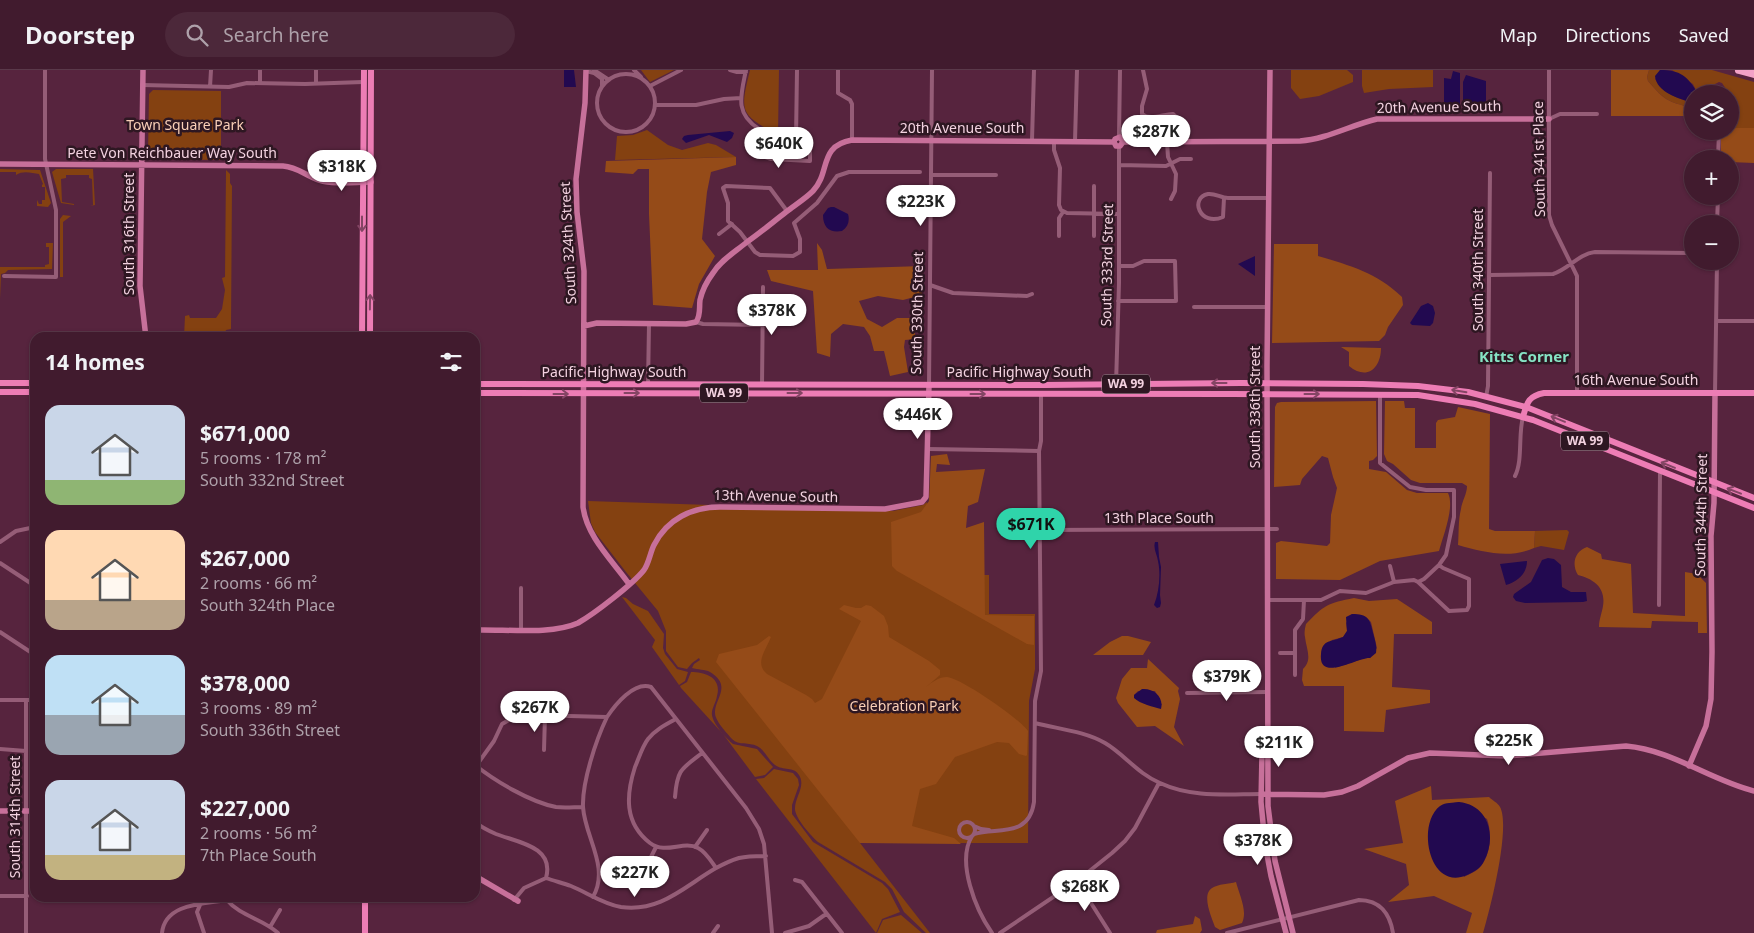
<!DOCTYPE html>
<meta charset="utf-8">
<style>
body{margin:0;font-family:"Noto Sans",sans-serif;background:#4c283a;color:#f1f3f6;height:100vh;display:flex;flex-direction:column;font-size:19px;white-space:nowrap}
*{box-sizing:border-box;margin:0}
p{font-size:16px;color:#aea1aa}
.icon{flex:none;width:28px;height:28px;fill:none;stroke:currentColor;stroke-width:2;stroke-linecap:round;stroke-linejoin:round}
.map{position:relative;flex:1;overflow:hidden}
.sheet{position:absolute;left:30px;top:262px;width:450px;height:570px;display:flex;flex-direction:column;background:#411b2e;border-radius:15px;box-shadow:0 1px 4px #0004,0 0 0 1px #5a394a}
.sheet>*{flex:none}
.tools{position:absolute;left:1684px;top:15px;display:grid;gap:10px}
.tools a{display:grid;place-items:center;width:55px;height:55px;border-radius:50%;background:#411b2e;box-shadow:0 1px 4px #0004,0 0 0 1px #5a394a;font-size:25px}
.price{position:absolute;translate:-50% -42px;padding:0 11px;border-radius:18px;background:#fff;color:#222;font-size:16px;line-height:32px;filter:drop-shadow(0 1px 2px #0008)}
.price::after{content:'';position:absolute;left:50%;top:30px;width:15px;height:11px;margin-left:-8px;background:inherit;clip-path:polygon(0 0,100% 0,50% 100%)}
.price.on{background:#2fd4aa;color:#111}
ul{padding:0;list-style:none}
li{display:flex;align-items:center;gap:15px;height:125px;padding:0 15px}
li span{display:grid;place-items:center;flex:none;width:140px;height:100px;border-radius:15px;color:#555}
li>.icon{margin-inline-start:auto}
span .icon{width:60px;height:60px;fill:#fffc;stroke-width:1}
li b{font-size:21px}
h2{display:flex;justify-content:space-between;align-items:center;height:60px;padding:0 15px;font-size:21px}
header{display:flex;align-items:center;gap:30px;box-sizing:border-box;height:70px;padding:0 25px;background:#411b2e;border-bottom:1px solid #5a394a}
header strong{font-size:24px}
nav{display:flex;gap:28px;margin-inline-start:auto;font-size:18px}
.search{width:350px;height:45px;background:#4c283a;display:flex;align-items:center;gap:12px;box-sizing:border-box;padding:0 18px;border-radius:28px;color:#aea1aa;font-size:19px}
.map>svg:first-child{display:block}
.green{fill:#844111}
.forest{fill:#954b18;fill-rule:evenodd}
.water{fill:#220950}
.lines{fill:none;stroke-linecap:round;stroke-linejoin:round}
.street{stroke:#955d77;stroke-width:4}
.secondary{stroke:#c7709a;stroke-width:5.5}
.primary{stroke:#ed7db5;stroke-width:6}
.highway{stroke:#f3a2c7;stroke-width:8}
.oneway{stroke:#844564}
.labels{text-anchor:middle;stroke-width:5;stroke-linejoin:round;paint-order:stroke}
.shield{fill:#2e1722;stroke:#b89aa7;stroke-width:1}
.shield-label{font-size:12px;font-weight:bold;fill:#f3d2e0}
.street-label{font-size:14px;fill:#f3d2e0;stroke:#2e1722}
.park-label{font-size:14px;fill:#facfb7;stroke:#2e1722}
.neighbourhood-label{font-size:15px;font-weight:bold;fill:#86e3c4;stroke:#2e1722}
</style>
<header>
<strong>Doorstep</strong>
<div class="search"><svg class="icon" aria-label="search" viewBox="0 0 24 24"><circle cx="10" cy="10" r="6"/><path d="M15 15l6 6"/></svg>Search here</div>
<nav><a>Map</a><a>Directions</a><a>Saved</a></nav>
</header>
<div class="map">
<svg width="1754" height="863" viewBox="0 0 1754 863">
<rect width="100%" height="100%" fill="#57243e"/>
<path class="green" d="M641 0H674L650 12Z
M750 0H779L778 65C739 44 740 42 750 0Z
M1291 0H1347L1353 5V12L1319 26 1300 29 1291 18Z
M1362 0H1433V17L1389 19 1364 23 1362 16Z
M1649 0H1660L1655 9C1663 24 1678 28 1692 33V38C1667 31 1665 31 1648 11L1647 7Z
M1672 0H1712L1754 12V58H1730V24H1724L1726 19 1722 13 1719 12 1713 15 1711 19 1712 24H1698L1693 14Z
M153 20 221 21V90L150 89 148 86 149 24Z
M647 60 668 75 682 80 708 73 716 75 736 87 615 90 617 66 633 65Z
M0 99 40 100 51 133 48 137 37 136V130L39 134H42V130H45V117H42V115L43 114 39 104C32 103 23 100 16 105V102H0Z
M56 99H93L95 135 90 136 93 135 92 109 89 108V105H66V108L61 109 62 132 74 134V135L61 133 52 102Z
M226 100 230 104V113L232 116 231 259 226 260 224 265H213V267H184L185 246 189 245 190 248H216L222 239 225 220 222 208 225 207Z
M63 145 71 146 63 152V207H60V149Z
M46 173H53L52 199 8 200 5 203 1 204 0 229V197H45V195L49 194V177H46Z
M588 431 893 441 923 435 927 432 930 454 939 505H989V544H1035V599L1029 631 1028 773H860L930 863H926L904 842 892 819 885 812 818 772C811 766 794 747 795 738 795 727 806 716 799 705 794 696 783 701 775 695 768 690 765 680 757 676 749 672 739 676 732 669 727 663 715 651 715 643 714 629 733 616 710 602 705 599 698 600 692 598L694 594 700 590 699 588 692 593 687 599 678 597 666 581V561L658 541 626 502 595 462 591 453Z
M1567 460 1569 462 1564 480 1541 476 1534 478 1535 461Z
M622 527 626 528 633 534 648 541 664 564 663 578 665 584 677 599 688 602 685 611 679 615 652 577 655 570Z
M691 602C706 602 722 608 717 626 716 633 711 639 712 645 713 654 726 668 733 674L757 679 773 697 765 705 755 707 723 664 681 618 680 616 687 612Z
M774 699 793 703 798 709 799 715 792 735V744L813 772 882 813 888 819 900 842 882 849 876 863 756 709 764 708Z
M901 845 922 863H877L883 850Z"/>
<path class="forest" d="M1611 0H1649L1647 7 1648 11C1665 31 1667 31 1692 38V46H1611Z
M1730 58H1754V93L1730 92V89H1721V61H1730Z
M736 87V95L711 102 707 122 702 169 715 186 699 214 692 238 653 235 649 144V99H638L633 104 605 102 606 91Z
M817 173 822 180 827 199 923 196 922 225 903 230 878 226 859 231 867 249 882 257 897 248H912L916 269 905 270 904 277 908 302 890 306 884 281H874L870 266 864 257 843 254 831 264 830 287 817 283 813 221 771 211 767 200H818Z
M1274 174H1318V186C1351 196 1376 202 1402 227L1403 235 1388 257 1385 265 1379 271 1272 273Z
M1341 277 1381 278C1381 298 1367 311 1349 296V282Z
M1376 331 1377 386 1373 390 1369 391V399L1386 402 1407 420 1417 423H1448C1455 437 1443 466 1439 481L1380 491 1340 510 1276 509V473L1281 471 1327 476 1330 473 1331 445 1337 418 1333 407 1328 388 1322 386 1302 409 1300 415 1274 417 1275 337 1277 333 1281 332Z
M1385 331H1404L1405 338H1415V378H1436V353L1438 350 1455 347 1458 337 1490 344 1489 459 1495 461H1535L1534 478C1509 489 1483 482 1458 475 1459 463 1458 451 1461 439 1462 431 1467 424 1467 416L1462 413H1420L1411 410 1393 394 1387 391 1384 384Z
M947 384 950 395 937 394 936 402 985 399 978 432 968 436 966 458 984 452 985 545 1034 546V575L1027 574 897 501 892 496 891 452 921 442 929 431 931 386Z
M1587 477 1601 484 1602 489 1631 494 1633 543 1685 546V502L1697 504 1706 513 1707 563H1698V552L1652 551 1651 558 1599 557C1599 549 1602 543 1603 536 1606 518 1594 509 1578 505 1571 494 1575 481 1587 477Z
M1354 528 1369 531 1397 529 1432 552V564H1394L1392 617 1430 620V633L1386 640 1384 662 1344 661V616H1304L1302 610 1303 599C1313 590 1306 578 1305 567 1304 563 1305 558 1306 554 1324 535 1328 533 1354 528ZM1352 544 1366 547 1371 552 1377 578 1370 588H1365L1335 598 1332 570 1343 567 1347 561 1346 553Z
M844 535 856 538H861L866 535 871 536 884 546 888 556 889 567 929 591 940 600V605L926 617C932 612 939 607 947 607 961 608 1020 649 1028 661L1027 685 1026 686 1019 684 1009 673 997 672 955 687 936 714 920 719 912 756 954 768 961 774 860 773 716 592 719 584 757 575 769 566 771 567C766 580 754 593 767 604L806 625 812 629 815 633 822 629 861 551 839 539Z
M1122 566H1128L1151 572 1143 585H1093L1110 572Z
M1148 589 1179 618 1178 621 1180 629 1174 657 1184 676 1155 656 1137 657 1118 633 1116 628 1122 609 1131 598H1147ZM1138 621H1155L1162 635 1156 637 1148 634 1134 625Z
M1431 716 1432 730 1489 727C1492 730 1498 733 1500 737 1511 757 1490 840 1483 863H1466L1472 843 1434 826 1388 832 1409 815 1406 794 1364 779 1403 773 1395 731ZM1459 732 1487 749C1492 762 1491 784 1481 796 1477 801 1470 804 1464 807L1442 735Z
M1236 812C1239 824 1248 841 1242 853L1220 860 1215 857C1212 848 1201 825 1212 818 1218 814 1229 814 1236 812Z
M1195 846 1200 849 1202 860 1200 863H1156L1157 860 1193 854Z"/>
<path class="water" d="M564 0H574L576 17H564Z
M1660 0C1680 0 1688 6 1698 24H1692V33C1679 28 1657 23 1655 6Z
M1453 1 1460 3V35L1456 37H1444V8L1451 9Z
M1466 5 1486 11V36H1463V12Z
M730 61 734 63 732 68 727 72 709 65 686 73 682 69 684 66 688 65Z
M831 137H834L848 144C850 151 848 157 842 161 830 163 823 158 823 145L828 138Z
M1255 186V206L1238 194Z
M1428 233 1433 236 1435 243 1433 253 1430 256 1412 255 1410 253 1421 236Z
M1155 472H1158L1159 487 1161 497 1160 525 1161 533 1160 537 1157 538 1154 535C1159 522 1161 505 1158 491 1157 484 1153 479 1155 472Z
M1548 488 1554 489 1561 495 1562 517 1571 522H1586L1587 531 1583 532 1525 533 1516 531 1513 527 1514 524 1531 512 1542 490Z
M1527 491C1527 504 1517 512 1506 515L1500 494Z
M1352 544C1368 544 1370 549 1373 563 1375 570 1377 576 1376 583L1370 588C1358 587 1318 613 1321 584 1322 569 1332 572 1343 567L1347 561 1346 547Z
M1142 619C1154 618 1164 627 1161 639 1154 637 1140 634 1134 628V625Z
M1459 732C1489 735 1497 767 1484 791 1481 798 1474 802 1467 805 1429 822 1416 754 1440 736 1446 732 1453 733 1459 732Z"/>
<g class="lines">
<path class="street" d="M260 0V13
M316 0V12
M594 0 609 10
M634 0 641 7
M730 0 737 2H746
M746 0C741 25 734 43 759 59 765 63 770 67 777 69 787 71 799 67 808 73L810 77V91L771 89 756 84
M838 0V23L850 30 852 34V70
M1143 0 1147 19 1142 36V44C1150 51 1163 44 1173 44L1176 47 1166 65 1165 72
M1549 0V145L1552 155 1577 206V322
M586 1 594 3 602 9V16
M597 33a29 29 0 1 1 58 0a29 29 0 1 1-58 0Z
M142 15 229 17 247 13 305 14 363 12
M650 16 681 0
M210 17 211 0
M1719 24V20
M655 35H696L724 29 741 28
M1549 49 1560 44H1597
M1119 67 1120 0
M796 69 797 0
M1032 70 1034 0
M1054 71V80L1060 98 1059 135 1061 140 1067 143 1119 144
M1075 71 1077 0
M1167 72 1168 87 1176 104 1175 121 1171 129
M1718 89 1719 61
M1119 95 1166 96 1180 89H1191
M931 105H996
M1224 128 1223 147C1200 157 1189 128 1208 124 1215 123 1221 128 1228 128H1269
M787 141 770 118 726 116 723 118 728 133V151L740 162 755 182 760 185 793 186 800 182V169L794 153 817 133 837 106 849 102H920
M1717 154 1718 126
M719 164 732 154
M1059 166V148L1063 142
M1094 166V116
M1490 205 1553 204C1569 199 1578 184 1595 182L1692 183
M4 206 56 207V140L45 89V0
M930 215 953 223 1027 226 1032 224
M1118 231H1176L1175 191H1144L1133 196H1119
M1194 237H1268
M1716 251H1754
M696 252 703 254 763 255
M648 315 649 254
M762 315 763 217
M929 315 932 0
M1116 315 1119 213V76
M1715 323 1717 191
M1380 324V393L1410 417 1426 420H1454V447L1446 485 1439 495 1424 509 1418 512 1449 541 1467 540 1469 536V509L1443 498 1439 495
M1486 327 1488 316 1490 103
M928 379 1039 381
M1515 406C1523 390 1518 365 1523 347
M1041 460 1277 459
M0 472 16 461 35 457
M0 493 35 516
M1390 496 1394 512 1414 510 1418 512
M1267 530H1321L1340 521 1366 523 1394 512
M1659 535 1660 401
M521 559V518
M0 562 35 585
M1280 583H1295
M1295 605V560L1303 549 1304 530
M1187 623 1267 622
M0 630H35
M26 630V863
M676 649C665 655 655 660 648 669 642 677 639 688 635 697 626 725 624 753 650 773 666 785 683 770 698 778 706 782 711 791 716 798
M1035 653C1058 659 1084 661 1105 673 1124 684 1138 704 1160 713 1192 728 1227 724 1262 724
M0 679 26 681
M544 680 545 645
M475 695C495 711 530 732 556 737 565 738 574 737 583 737
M476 696 494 671 502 654 514 647 532 645 607 647C615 635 634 611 651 617L746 738 759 759 764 774 772 863
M675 727C677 700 681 699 702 683
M475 752C481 757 489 761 496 764 516 772 555 776 546 808
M959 760a8 8 0 1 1 16 0a8 8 0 1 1-16 0Z
M974 756 981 759 989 760
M974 764C998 757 1029 768 1034 732L1035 631 1041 601 1039 381 1041 371V324
M972 766C956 792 976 840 992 863
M695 777 707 760
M651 787 656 777
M795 810 802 812 842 863
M1077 811 1110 863
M0 826H27
M593 827C610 797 585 768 583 737 582 712 596 670 607 647
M514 830 524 818 546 808C554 811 563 813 571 816 588 823 603 834 621 837 670 844 696 801 739 788 748 786 757 786 766 786
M200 835 197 842 204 863
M270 857 280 840
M162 863C165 833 204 834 227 830 240 846 263 849 278 863
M713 863 718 856
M785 863 809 856 826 844
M1000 863 1077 811 1112 783 1125 771 1135 758 1159 713
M1227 863 1359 830C1380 830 1390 844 1393 863"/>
<path class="secondary" d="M143 0 140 216 146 268
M586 0 585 33 576 109 577 142 584 201 583 437C587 467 612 490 629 514
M1270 0 1267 296 1268 736 1275 791 1293 863
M1123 72 1120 67 1115 69 1114 72 1116 76H1120L1123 72 1300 71C1327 69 1351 55 1377 49H1549
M0 94 283 96C298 97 306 106 319 110 335 115 354 112 371 112
M584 256 597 253 686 254 696 252C701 245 699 238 700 230 702 221 707 211 713 203 721 190 735 182 747 172 760 163 773 152 786 142 795 135 805 129 813 121 831 102 818 76 852 70L1114 72
M475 560C505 559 551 565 578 553 594 544 633 514 644 500 649 493 650 483 654 475 667 449 692 437 720 437L885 439 922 432 926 427 929 315
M1266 674 1262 684 1261 732 1265 774 1271 806 1286 863
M1689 696 1706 656 1711 629 1712 582 1711 466 1714 433 1715 323
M1262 724 1324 725 1342 722 1358 716 1408 688 1430 683 1507 686 1626 676C1672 680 1710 710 1754 721
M0 741H35
M475 806 518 831"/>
<path class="primary" d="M362 268 364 0
M370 268 371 0
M0 313H35
M475 314 1045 315 1241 313 1363 314 1418 316 1468 322 1526 337 1754 428
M0 322H35
M475 323 1233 324 1418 325 1475 334 1533 350 1754 438
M1523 347C1527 333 1528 326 1544 323H1754
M365 863V828"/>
<path class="highway" d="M1739 0 1754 4"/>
</g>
<defs><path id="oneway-shaft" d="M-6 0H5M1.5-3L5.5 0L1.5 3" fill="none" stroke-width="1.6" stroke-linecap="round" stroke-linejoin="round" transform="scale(1.25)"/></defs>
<g class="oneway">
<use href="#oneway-shaft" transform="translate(362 154) rotate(90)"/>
<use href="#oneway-shaft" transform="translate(370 232) rotate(-89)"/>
<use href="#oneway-shaft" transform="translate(1219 313) rotate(180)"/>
<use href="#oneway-shaft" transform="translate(1459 321) rotate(-171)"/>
<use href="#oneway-shaft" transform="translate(632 323)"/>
<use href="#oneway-shaft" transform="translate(795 323)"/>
<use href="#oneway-shaft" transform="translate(561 324)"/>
<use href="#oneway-shaft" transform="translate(978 324)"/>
<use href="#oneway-shaft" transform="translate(1312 324)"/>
<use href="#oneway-shaft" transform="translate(1558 349) rotate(-158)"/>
<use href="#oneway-shaft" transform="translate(1668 395) rotate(-158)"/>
<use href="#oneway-shaft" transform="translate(1734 421) rotate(-159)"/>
</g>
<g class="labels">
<g class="shield">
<rect x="1102" y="304.5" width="48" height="19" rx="4"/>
<rect x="700" y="313.5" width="48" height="19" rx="4"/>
<rect x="1561" y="361.5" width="48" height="19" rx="4"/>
</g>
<g class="shield-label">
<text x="1126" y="318">WA 99</text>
<text x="724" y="327">WA 99</text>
<text x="1585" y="375">WA 99</text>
</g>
<g class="street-label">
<text transform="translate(1439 37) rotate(-1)" y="5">20th Avenue South</text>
<text x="962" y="63">20th Avenue South</text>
<text x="172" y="88">Pete Von Reichbauer Way South</text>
<text transform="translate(1539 89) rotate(-91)" y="5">South 341st Place</text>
<text transform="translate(129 164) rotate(-90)" y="5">South 316th Street</text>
<text transform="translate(568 173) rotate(-93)" y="5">South 324th Street</text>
<text transform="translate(1107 195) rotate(-89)" y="5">South 333rd Street</text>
<text transform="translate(1478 200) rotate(-90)" y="5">South 340th Street</text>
<text transform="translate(917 243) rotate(-89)" y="5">South 330th Street</text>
<text x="614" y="307">Pacific Highway South</text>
<text x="1019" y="307">Pacific Highway South</text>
<text x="1636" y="315">16th Avenue South</text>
<text transform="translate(1255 337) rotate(-90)" y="5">South 336th Street</text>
<text transform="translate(776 426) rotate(1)" y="5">13th Avenue South</text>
<text transform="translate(1701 445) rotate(-89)" y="5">South 344th Street</text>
<text x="1159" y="453">13th Place South</text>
<text transform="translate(15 747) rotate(-90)" y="5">South 314th Street</text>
</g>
<g class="park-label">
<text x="185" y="60">Town Square Park</text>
<text x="904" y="641">Celebration Park</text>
</g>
<g class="neighbourhood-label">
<text x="1524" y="292">Kitts Corner</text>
</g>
</g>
</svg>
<div class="tools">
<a><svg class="icon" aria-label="layers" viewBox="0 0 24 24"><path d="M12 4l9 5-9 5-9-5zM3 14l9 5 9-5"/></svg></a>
<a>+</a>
<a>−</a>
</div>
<b class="price" style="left:1156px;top:87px">$287K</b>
<b class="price" style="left:779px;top:99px">$640K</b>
<b class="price" style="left:342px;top:122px">$318K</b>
<b class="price" style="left:921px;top:157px">$223K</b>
<b class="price" style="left:772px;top:266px">$378K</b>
<b class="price" style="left:918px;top:370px">$446K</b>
<b class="price on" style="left:1031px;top:480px">$671K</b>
<b class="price" style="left:1227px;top:632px">$379K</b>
<b class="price" style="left:535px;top:663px">$267K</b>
<b class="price" style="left:1509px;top:696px">$225K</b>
<b class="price" style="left:1279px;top:698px">$211K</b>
<b class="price" style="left:1258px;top:796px">$378K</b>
<b class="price" style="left:635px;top:828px">$227K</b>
<b class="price" style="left:1085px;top:842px">$268K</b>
<section class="sheet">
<h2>14 homes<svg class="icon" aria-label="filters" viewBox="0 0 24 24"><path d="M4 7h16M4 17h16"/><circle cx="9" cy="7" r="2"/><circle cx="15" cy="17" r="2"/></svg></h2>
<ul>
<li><span style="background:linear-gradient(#c9d6e8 75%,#8fb573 0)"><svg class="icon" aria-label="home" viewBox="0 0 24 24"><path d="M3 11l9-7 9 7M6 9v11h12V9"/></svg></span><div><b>$671,000</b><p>5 rooms · 178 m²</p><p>South 332nd Street</p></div></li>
<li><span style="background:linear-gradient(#ffd9b3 70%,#b9a48a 0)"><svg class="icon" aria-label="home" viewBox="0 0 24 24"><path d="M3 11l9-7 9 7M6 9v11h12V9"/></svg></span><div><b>$267,000</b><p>2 rooms · 66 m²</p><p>South 324th Place</p></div></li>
<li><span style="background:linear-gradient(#bfe0f5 60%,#9aa5b1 0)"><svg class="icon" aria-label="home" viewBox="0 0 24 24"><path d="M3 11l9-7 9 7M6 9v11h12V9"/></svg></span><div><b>$378,000</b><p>3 rooms · 89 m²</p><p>South 336th Street</p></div></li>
<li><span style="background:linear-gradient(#c9d6e8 75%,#c2b280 0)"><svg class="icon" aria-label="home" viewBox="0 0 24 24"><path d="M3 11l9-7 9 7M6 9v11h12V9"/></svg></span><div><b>$227,000</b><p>2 rooms · 56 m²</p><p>7th Place South</p></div></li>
</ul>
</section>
</div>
